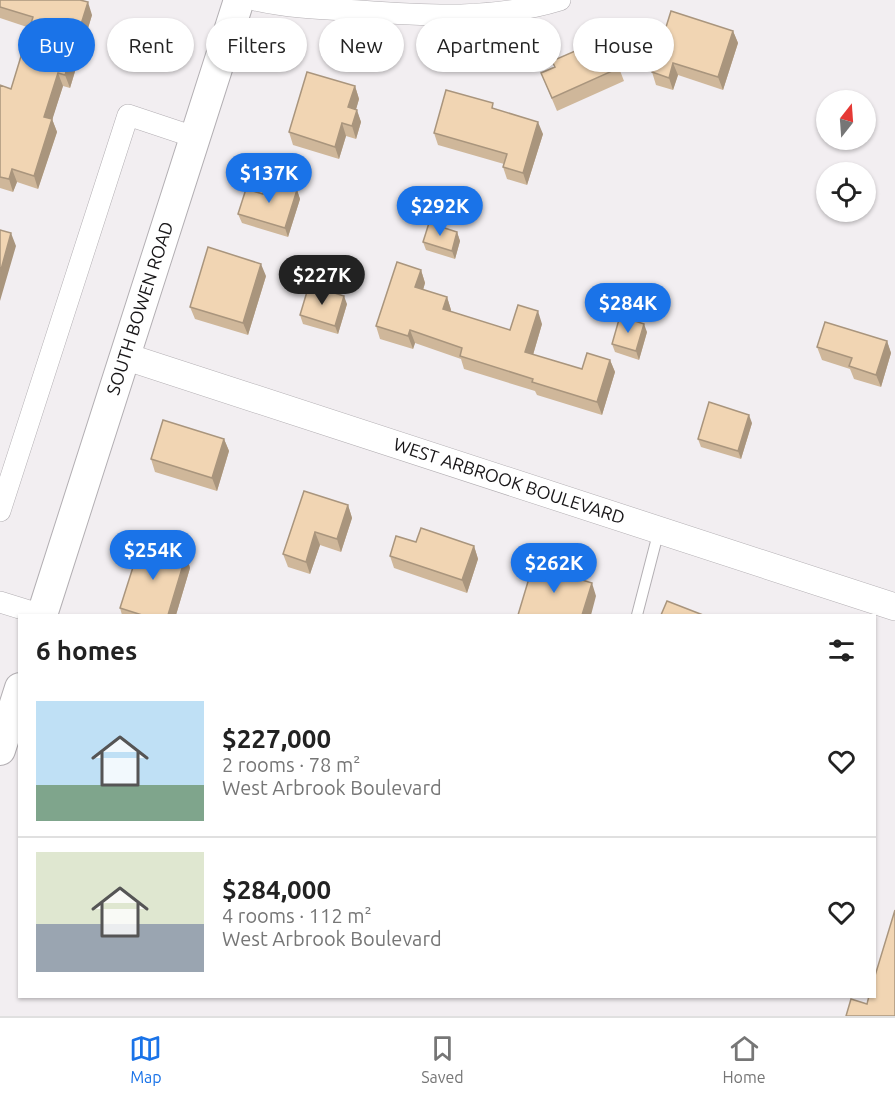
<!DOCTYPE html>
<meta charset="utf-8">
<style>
body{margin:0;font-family:Ubuntu,sans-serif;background:#f2f2f2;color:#222;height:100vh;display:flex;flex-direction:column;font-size:22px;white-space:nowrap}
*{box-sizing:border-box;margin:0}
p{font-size:20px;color:#767676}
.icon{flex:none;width:33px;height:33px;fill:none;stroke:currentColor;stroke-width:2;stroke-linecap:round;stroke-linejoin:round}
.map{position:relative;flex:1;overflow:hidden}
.details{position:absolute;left:18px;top:614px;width:858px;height:384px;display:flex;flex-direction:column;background:#fff;border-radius:0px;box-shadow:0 2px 4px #0004}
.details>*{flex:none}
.hud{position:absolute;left:18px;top:18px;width:860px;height:54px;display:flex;gap:12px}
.needle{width:39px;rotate:17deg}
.tools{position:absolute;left:816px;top:90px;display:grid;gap:12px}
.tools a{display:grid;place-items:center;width:60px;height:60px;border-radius:50%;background:#fff;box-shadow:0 2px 4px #0004;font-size:30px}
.price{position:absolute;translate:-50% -51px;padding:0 14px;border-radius:21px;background:#1a73e8;color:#fff;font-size:20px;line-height:39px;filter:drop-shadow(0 2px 3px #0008)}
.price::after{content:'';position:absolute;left:50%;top:36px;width:18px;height:14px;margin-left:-9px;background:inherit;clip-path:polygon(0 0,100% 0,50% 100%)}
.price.current{background:#222;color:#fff}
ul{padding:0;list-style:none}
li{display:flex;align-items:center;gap:18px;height:150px;padding:0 18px}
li+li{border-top:2px solid #e0e0e0}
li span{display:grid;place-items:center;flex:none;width:168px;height:120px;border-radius:0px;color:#555}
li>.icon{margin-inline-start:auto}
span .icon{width:72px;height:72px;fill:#fffc;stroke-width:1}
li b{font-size:26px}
h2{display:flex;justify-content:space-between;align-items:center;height:72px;padding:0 18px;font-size:26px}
.tag{padding:0 21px;border-radius:27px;background:#fff;box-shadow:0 2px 4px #0004;font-size:21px;line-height:54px}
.tag.current{background:#1a73e8;color:#fff}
.dock{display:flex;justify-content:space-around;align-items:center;height:84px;border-top:2px solid #e0e0e0;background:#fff;font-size:16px;color:#767676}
.dock a{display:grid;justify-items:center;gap:3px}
.dock .current{color:#1a73e8}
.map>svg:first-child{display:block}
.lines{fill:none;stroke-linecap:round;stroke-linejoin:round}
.service-casing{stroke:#b3afb3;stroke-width:12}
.minor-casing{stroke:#b3afb3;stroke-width:22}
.tertiary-casing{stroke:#b3afb3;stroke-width:28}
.secondary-casing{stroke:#b3afb3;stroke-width:32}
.service{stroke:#fff;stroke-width:10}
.minor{stroke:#fff;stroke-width:21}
.tertiary{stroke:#fff;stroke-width:27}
.secondary{stroke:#fff;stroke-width:30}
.wall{fill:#cfb79a}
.shaded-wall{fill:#a9957d}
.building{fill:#f1d5b3;stroke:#a9957d;stroke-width:1.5}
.labels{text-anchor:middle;stroke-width:4.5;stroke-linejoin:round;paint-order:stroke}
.street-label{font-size:18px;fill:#181618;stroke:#f2eef1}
</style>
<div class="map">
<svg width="895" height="1016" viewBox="0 0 895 1016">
<rect width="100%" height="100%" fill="#f2eef1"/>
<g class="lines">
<defs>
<path id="service" d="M637 615 659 530"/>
<path id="minor" d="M255 0C290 8 325 9 360 11 428 16 495 20 560 0
M0 511 128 115 194 137
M0 602 42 615"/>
<g id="tertiary">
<path id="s1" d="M124 356 895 607"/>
</g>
<g id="secondary">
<path id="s2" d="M42 615 239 0"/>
<path d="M0 750 20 688"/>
</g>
</defs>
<use href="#service" class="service-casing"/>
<use href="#minor" class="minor-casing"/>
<use href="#tertiary" class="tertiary-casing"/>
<use href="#secondary" class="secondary-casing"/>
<use href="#service" class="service"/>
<use href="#minor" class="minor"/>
<use href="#tertiary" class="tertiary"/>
<use href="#secondary" class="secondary"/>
</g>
<path class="wall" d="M0 0 92 15 70 88 63 86 52 119 57 132 38 189 17 182 13 192 0 188V85L11 89 30 28 0 18Z
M733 31 738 43 723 90 678 75 673 90 656 85 652 72Z
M552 61 619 68 624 81 557 111 541 73 555 67Z
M355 86 359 99 356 109 361 122 356 139 346 136 339 159 293 145 289 132Z
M496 109 543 134 527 185 507 179 503 167 504 164 438 145 434 133Z
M297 190 300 199 288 237 242 223 238 214 263 194Z
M457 232 460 241 455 259 426 250 423 242Z
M421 270 425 283 423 290 447 297 451 310V312L510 330 542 324 533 355 582 369 610 360 615 372 602 415 537 395 535 391 464 369 461 359 415 343 413 349 380 339 376 326Z
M266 276 248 335 195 319 190 307Z
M347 304 338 334 303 324 300 315Z
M647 332 639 360 615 352 612 344Z
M887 341 891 353 881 387 854 379 850 369 822 360 817 347Z
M752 423 741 459 701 447 698 439Z
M224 439 229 451 217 491 155 472 151 459Z
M348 505 352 518 341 552 320 545 310 574 288 567 283 554Z
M416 542 474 546 478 559 467 593 394 568 390 556Z
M186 555 190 568 176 615H122L120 608Z"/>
<path class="shaded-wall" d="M88 2 92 15 70 88 65 75Z
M733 31 738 43 723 90 718 77Z
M673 63 678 75 673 90 669 78Z
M58 73 63 86 49 130 44 117Z
M355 86 359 99 353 120 348 107Z
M357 110 361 122 356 139 352 126Z
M52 119 57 132 38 189 34 176Z
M538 122 543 134 527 185 523 173Z
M342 123 346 136 339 159 335 147Z
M12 169 17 182 13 192 9 179Z
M297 190 300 199 288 237 285 228Z
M457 232 460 241 455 259 452 251Z
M11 233 16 246 0 301V273Z
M261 264 266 276 248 335 243 323Z
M421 270 425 283 420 300 415 287Z
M344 296 347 304 338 334 335 326Z
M447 297 451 310 447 322 443 309Z
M538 311 542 324 530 365 525 352Z
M644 324 647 332 639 360 636 351Z
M410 330 415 343 413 349 408 336Z
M887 341 891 353 881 387 876 375Z
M610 360 615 372 602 415 597 402Z
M749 415 752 423 741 459 738 451Z
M224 439 229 451 217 491 212 478Z
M348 505 352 518 341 552 337 539Z
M315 532 320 545 310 574 306 562Z
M474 546 478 559 467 593 462 580Z
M186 555 190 568 176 615H168Z
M592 583 596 596 591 615H582Z"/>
<path class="building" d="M0 0H80L88 2 65 75 58 73 44 117 52 119 34 176 12 169 9 179 0 177V85L11 89 33 17 0 7Z
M671 11 733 31 718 77 673 63 669 78 652 72Z
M605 38 619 68 552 98 541 73 555 67 552 61Z
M307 72 355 86 348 107 357 110 352 126 342 123 335 147 289 132Z
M446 90 493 103 492 108 538 122 523 173 503 167 507 154 434 133Z
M267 181 297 190 285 228 238 214 246 189 263 194Z
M429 223 457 232 452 251 423 242Z
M0 230 11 233 0 273Z
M208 247 261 264 243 323 190 307Z
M397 262 421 270 415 287 447 297 443 309 510 330 518 305 538 311 525 352 582 369 587 353 610 360 597 402 532 382 533 379 460 356 462 348 410 330 408 336 376 326Z
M309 285 344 296 335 326 300 315Z
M620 316 644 324 636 351 612 344Z
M825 322 887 341 876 375 849 366 852 358 817 347Z
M709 402 749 415 738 451 698 439Z
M163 420 224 439 212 478 151 459Z
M304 491 348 505 337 539 315 532 306 562 283 554Z
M421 528 474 546 462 580 390 556 396 536 416 542Z
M141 542 186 555 168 615H142L120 608Z
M533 565 592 583 582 615H518Z
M667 601 703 615H661Z
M895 910V1016H846L851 999 867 1004 869 996H874V979Z"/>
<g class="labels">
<g class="street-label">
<text dy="6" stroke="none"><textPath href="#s2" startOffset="322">SOUTH BOWEN ROAD</textPath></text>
<text dy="6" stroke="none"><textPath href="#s1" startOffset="405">WEST ARBROOK BOULEVARD</textPath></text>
</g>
</g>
</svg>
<div class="tools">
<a><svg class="needle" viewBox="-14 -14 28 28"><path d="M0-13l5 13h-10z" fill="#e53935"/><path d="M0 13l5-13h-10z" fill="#767676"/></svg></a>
<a><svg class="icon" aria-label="locate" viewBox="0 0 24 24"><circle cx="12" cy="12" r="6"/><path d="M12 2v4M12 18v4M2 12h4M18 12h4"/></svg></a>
</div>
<b class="price" style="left:269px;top:204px">$137K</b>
<b class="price" style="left:440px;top:237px">$292K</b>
<b class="price current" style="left:322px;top:306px">$227K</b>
<b class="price" style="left:628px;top:334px">$284K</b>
<b class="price" style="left:153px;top:581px">$254K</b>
<b class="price" style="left:554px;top:594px">$262K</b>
<div class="hud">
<a class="tag current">Buy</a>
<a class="tag">Rent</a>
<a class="tag">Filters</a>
<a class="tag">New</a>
<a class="tag">Apartment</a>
<a class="tag">House</a>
</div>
<section class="details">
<h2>6 homes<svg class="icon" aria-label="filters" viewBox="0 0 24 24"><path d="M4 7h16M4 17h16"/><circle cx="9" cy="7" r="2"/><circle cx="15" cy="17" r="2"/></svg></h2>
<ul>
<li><span style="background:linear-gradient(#bfe0f5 70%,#7fa58c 0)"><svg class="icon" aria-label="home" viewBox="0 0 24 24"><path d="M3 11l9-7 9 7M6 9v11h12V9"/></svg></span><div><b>$227,000</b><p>2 rooms · 78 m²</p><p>West Arbrook Boulevard</p></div><svg class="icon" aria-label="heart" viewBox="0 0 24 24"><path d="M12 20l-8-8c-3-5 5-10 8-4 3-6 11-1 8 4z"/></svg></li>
<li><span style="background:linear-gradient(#dfe7d0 60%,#9aa5b1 0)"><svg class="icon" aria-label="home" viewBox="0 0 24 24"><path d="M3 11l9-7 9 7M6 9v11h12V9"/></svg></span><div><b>$284,000</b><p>4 rooms · 112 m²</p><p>West Arbrook Boulevard</p></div><svg class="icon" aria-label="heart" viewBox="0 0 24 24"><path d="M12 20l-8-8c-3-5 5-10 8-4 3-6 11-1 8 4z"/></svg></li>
</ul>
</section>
</div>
<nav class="dock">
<a class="current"><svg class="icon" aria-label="map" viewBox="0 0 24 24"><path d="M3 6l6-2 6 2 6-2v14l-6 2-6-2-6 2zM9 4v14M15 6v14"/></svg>Map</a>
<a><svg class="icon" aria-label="saved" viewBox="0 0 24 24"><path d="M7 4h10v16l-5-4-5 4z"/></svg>Saved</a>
<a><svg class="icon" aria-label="home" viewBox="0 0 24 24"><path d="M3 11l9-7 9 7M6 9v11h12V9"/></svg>Home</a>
</nav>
